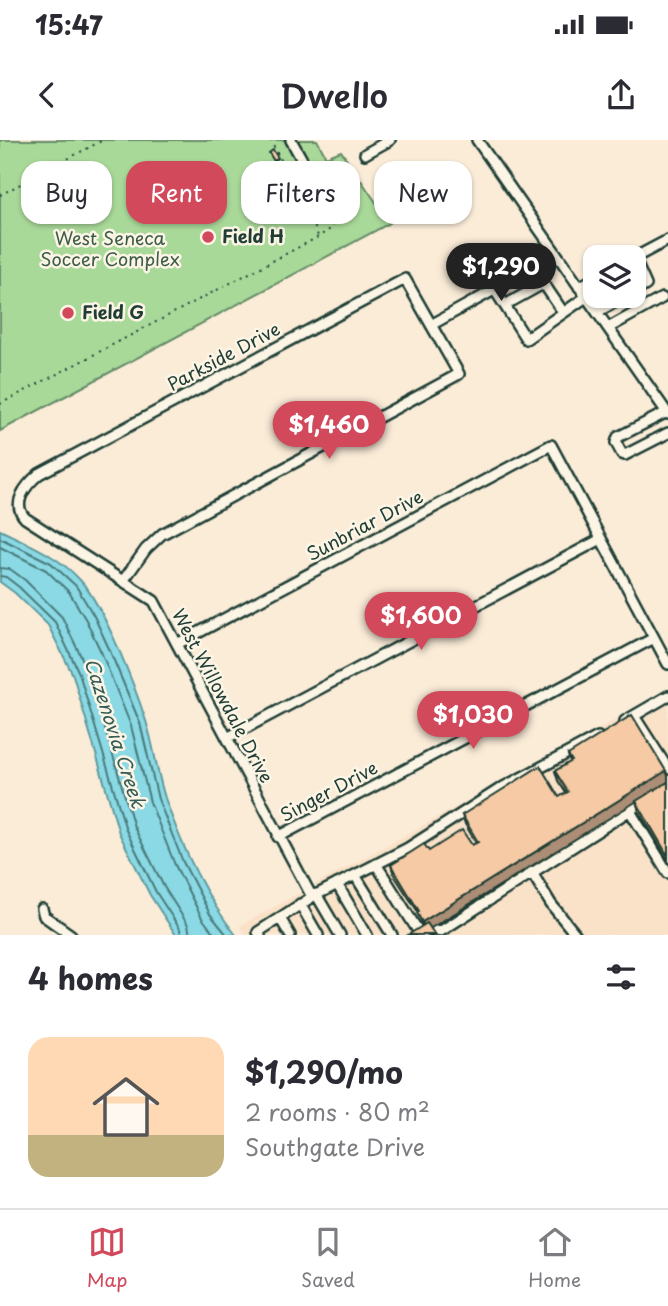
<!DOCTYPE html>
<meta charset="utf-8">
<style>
body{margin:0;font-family:"Playpen Sans",sans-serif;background:#f2f2f3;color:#2b2b33;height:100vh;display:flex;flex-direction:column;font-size:26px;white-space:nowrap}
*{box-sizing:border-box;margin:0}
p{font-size:23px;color:#7c7c81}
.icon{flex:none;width:38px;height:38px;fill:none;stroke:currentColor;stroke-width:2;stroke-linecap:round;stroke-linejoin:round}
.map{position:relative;height:795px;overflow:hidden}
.side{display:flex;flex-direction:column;background:#fff;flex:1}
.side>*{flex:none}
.hud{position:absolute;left:21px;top:21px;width:626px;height:63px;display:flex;gap:14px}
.tools{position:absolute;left:583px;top:105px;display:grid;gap:14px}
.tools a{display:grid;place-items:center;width:63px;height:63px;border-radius:14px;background:#fff;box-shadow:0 2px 5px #0004;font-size:35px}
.price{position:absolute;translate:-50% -60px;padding:0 16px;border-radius:24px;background:#d1495b;color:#fff;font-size:23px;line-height:46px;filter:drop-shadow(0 2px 4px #0008)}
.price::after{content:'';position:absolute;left:50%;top:42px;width:21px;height:16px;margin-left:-10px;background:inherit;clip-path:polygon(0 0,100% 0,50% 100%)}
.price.current{background:#222;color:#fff}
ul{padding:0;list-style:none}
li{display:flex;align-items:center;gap:21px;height:175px;padding:0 28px}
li+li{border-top:2px solid #e1e1e2}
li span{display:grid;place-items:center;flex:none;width:196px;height:140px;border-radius:21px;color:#555}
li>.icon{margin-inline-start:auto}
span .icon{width:84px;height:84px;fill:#fffc;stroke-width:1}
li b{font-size:30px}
h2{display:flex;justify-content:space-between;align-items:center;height:84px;padding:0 28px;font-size:30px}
.tag{padding:0 24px;border-radius:21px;background:#fff;box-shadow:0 2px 5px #0004;font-size:24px;line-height:63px}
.tag.current{background:#d1495b;color:#fff}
.status{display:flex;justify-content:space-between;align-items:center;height:49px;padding:0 35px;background:#fff;direction:ltr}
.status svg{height:19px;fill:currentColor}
header{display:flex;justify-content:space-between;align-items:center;height:91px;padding:0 28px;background:#fff;font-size:32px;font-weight:600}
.tabs{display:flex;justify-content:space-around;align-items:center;height:98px;border-top:2px solid #e1e1e2;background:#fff;font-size:19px;color:#7c7c81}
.tabs a{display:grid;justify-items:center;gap:4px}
.tabs .current{color:#d1495b}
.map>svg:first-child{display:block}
.built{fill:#fae2c9}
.green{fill:#a9d999;stroke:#648b66;stroke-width:2}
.water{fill:#8ad9e5;stroke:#5f9b9e;stroke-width:2}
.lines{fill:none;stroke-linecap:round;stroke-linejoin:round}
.shore{stroke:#4a7b7b;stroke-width:2}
.minor-casing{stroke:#1f3d34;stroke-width:14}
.path{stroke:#1f3d34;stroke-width:2;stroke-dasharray:2 5;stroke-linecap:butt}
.minor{stroke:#fcf5e5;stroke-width:9}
.wall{fill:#d4ae8e;stroke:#1f3d34;stroke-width:2}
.shaded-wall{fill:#ac8d74;stroke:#1f3d34;stroke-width:2}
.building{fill:#f6caa5;stroke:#1f3d34;stroke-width:2}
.poi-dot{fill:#d1495b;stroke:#fcf5e5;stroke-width:2.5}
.labels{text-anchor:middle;stroke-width:5;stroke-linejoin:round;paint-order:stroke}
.poi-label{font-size:18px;font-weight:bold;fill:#1f3d34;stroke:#fcf5e5;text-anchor:start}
.park-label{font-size:18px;fill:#3b5c48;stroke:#fcf5e5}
.street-label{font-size:18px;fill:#1f3d34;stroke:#fcf5e5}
.water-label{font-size:19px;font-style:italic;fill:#345c57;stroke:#fcf5e5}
</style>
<div class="status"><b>15:47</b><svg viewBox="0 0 49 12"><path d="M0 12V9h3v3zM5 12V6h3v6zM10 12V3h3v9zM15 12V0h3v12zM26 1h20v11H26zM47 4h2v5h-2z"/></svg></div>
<header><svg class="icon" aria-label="back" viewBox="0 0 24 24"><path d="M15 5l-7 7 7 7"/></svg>Dwello<svg class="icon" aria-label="share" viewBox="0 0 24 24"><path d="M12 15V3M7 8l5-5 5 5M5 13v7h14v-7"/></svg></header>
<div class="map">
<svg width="668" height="795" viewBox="0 0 668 795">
<rect width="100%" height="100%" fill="#fbecd8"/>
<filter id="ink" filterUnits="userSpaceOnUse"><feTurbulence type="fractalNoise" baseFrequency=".0143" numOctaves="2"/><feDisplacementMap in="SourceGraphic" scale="14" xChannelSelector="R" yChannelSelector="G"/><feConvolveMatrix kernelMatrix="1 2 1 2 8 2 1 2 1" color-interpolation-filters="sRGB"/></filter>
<g filter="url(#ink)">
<path class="built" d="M668 551V795H246L239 786Z"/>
<path class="green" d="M0 0H317L326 17 341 11 390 83 0 291Z"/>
<path class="water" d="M0 390C29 404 59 416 81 441 105 469 134 544 146 581 154 606 157 633 165 658 182 707 204 755 236 795H176L150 755 119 693 73 535 48 485 15 453 0 442Z"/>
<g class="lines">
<path class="shore" d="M0 398 51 423 76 446 94 476 110 511 140 583 158 659 183 722 210 774 227 795
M0 407 46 430 69 452 86 480 102 514 131 586 150 662 175 725 202 778 215 795
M0 428 10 429 25 440 62 477 88 531 134 687 164 747 188 785 190 795
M0 436 6 437 19 447 55 482 79 533 126 690 156 752 180 789 181 795"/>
<defs>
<path id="minor" d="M291 0 330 70
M477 0 668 274
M365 14 390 0
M634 118 646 145 634 152
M634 118 668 100
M579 147 595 138
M495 150 526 199 586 157
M505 165 541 145 546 147 563 172
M597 172 626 156
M431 185 557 115
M608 188 662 158
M667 272 618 297 616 303 622 314 625 315 668 293
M123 441 146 409 162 394 459 234 405 139 39 334C26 345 11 363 25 378L154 461 312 757 408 708 500 649 598 597
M177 504 551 305 668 524
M634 576 668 629
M625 581 668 556
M227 598 601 399
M630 671 668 733
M278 697 654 498
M376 724 420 794 434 790 441 791 646 660
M531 731 551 764 576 795
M355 735 392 795
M337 744 367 795
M316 754 340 795
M300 764 318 795
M42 769 44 776 71 795
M280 778 290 795
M260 795 258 792 312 757"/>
</defs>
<use href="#minor" class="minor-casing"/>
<path class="path" d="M270 0 307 67 318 96
M0 55 103 0
M0 264 318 97 332 88 333 76"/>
<use href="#minor" class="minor"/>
</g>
<path class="wall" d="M568 615 637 661 668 642V720L639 671 636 661 430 788 423 786 418 772 394 735 391 725 429 711 472 705 476 703 465 684 462 675 559 657 566 653 558 641 555 631 570 622Z"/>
<path class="shaded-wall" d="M666 631 668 636V642L426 791 422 782Z"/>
<path class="building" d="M273 10 278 18 274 21 269 13Z
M632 575 666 631 422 782 417 773 419 771 391 725 424 704 429 711 462 690 472 705 478 702 462 675 540 626 559 657 568 652 555 631 572 621 568 615Z
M668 642V716L636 661Z
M427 783 435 795H408Z"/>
</g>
<g class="poi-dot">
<circle cx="208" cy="97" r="7"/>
<circle cx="68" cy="173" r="7"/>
</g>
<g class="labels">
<g class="poi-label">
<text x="222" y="103">Field H</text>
<text x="82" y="179">Field G</text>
</g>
<g class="park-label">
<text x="110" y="105">West Seneca<tspan x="110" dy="21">Soccer Complex</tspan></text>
</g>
<g class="street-label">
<text transform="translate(224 217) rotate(-28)" y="6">Parkside Drive</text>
<text transform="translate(365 386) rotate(-28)" y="6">Sunbriar Drive</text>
<text transform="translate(222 556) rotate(62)" y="6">West Willowdale Drive</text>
<text transform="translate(329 652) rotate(-28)" y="6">Singer Drive</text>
</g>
<g class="water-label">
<text transform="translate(115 593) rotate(72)" y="7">Cazenovia Creek</text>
</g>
</g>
</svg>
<div class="tools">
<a><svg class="icon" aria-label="layers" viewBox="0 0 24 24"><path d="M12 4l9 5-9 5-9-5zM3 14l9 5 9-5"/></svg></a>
</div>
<b class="price current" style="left:501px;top:163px">$1,290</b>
<b class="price" style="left:329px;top:321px">$1,460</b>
<b class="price" style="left:421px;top:512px">$1,600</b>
<b class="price" style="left:473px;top:611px">$1,030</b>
<div class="hud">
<a class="tag">Buy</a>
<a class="tag current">Rent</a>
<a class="tag">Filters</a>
<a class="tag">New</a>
</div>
</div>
<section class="side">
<h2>4 homes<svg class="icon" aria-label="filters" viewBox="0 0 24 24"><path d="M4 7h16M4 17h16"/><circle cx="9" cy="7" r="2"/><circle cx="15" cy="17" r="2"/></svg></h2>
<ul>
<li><span style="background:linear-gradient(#ffd9b3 70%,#c2b280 0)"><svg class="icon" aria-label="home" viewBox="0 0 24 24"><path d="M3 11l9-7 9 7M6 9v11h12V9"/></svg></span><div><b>$1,290/mo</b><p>2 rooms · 80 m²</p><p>Southgate Drive</p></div></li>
</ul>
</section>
<nav class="tabs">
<a class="current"><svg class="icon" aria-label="map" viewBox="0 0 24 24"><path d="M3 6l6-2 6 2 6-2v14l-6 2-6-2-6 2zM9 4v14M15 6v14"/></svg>Map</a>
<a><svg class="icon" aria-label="saved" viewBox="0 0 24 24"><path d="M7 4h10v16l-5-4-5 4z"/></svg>Saved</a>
<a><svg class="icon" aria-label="home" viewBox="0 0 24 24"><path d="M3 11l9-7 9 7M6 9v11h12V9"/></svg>Home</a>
</nav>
